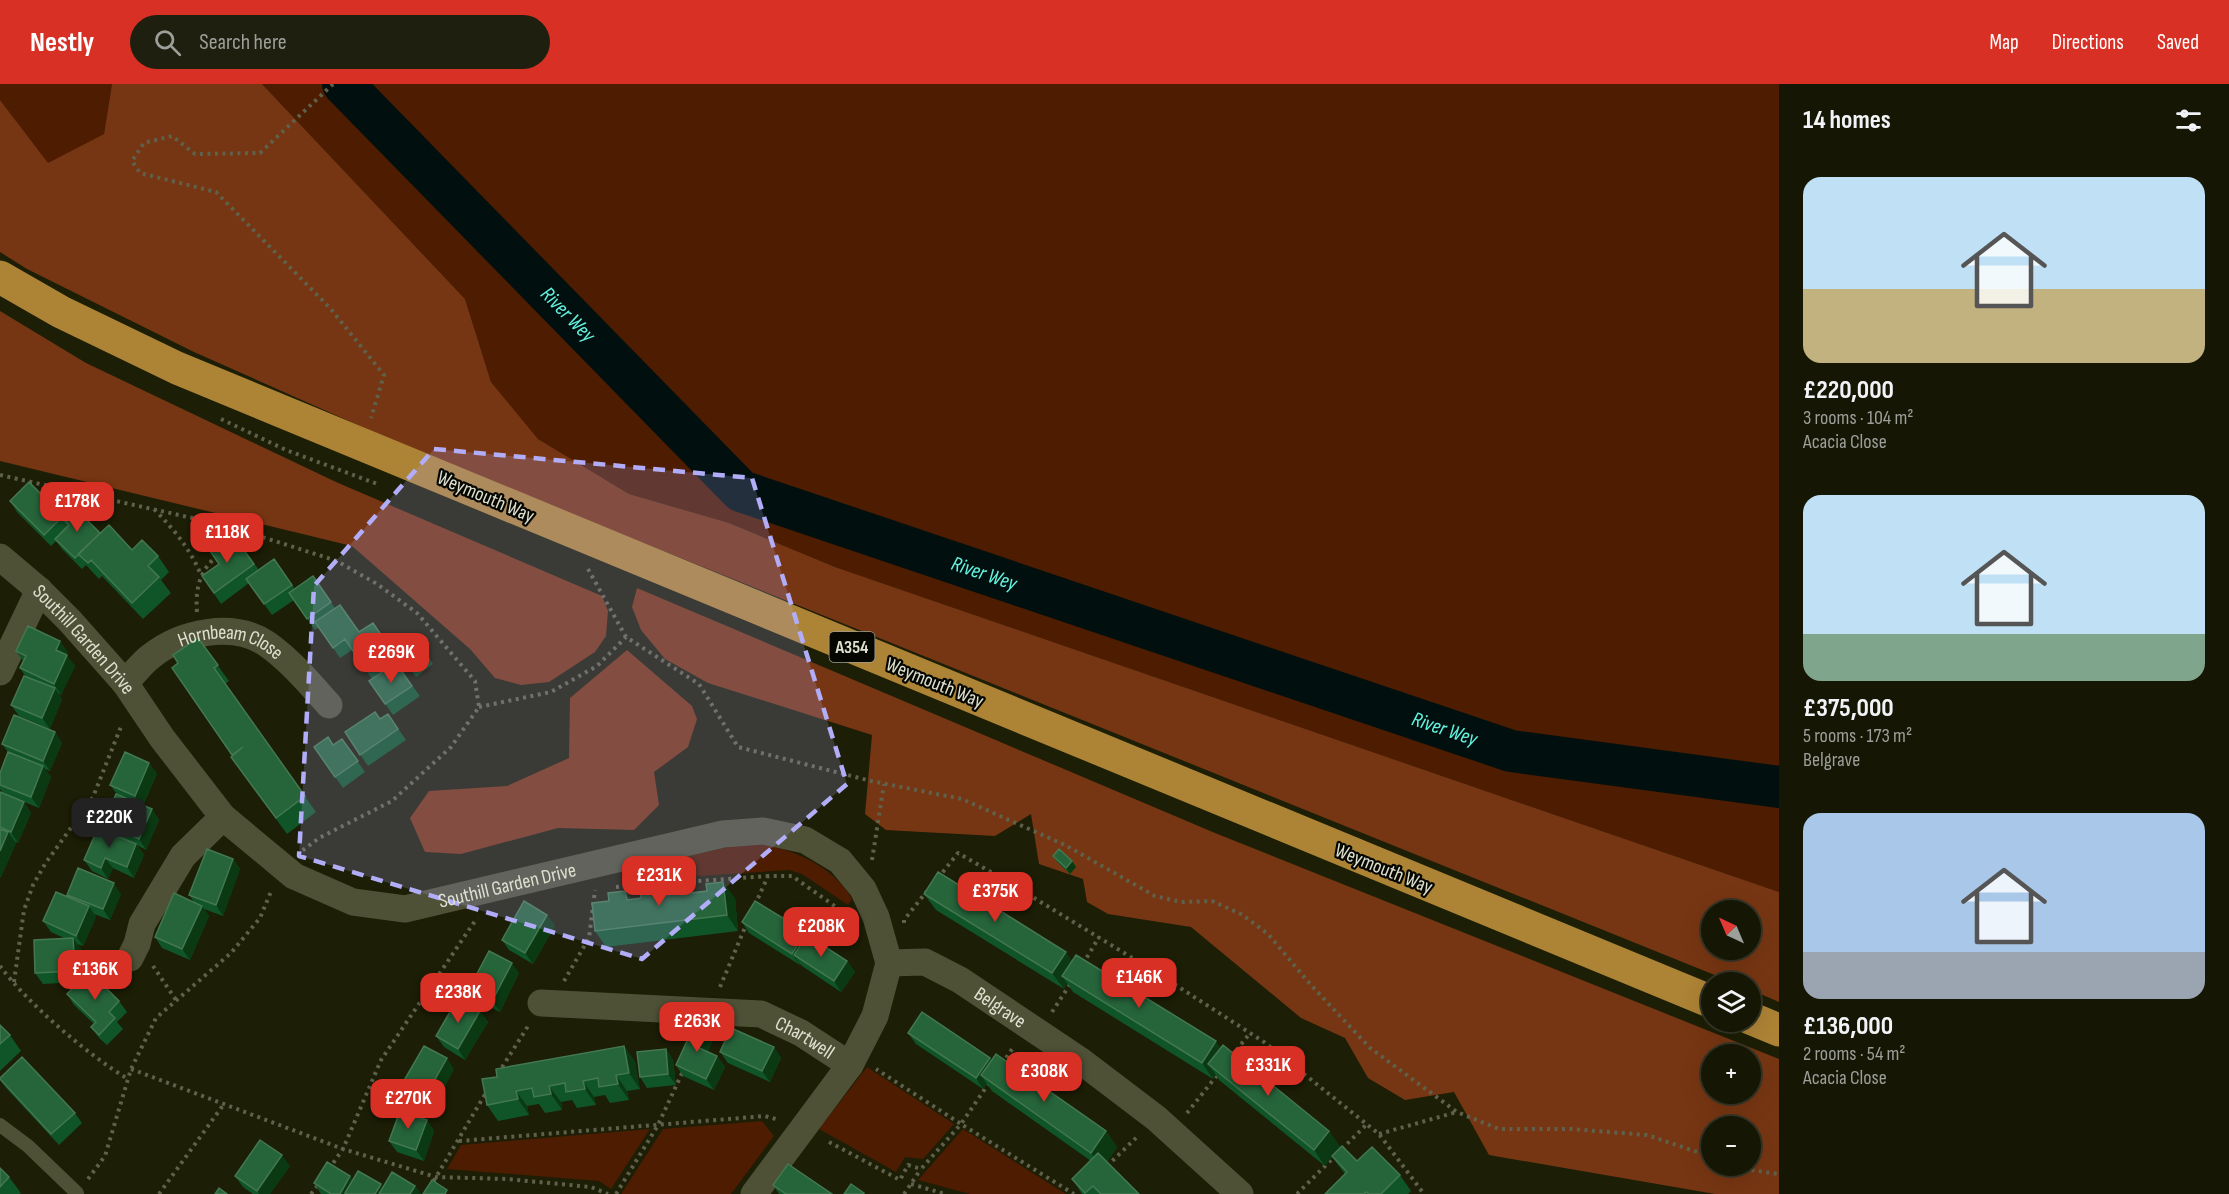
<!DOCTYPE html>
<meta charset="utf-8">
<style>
body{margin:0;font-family:"Sofia Sans Condensed",sans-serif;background:#1e1f0e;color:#f1f3f6;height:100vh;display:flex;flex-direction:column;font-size:22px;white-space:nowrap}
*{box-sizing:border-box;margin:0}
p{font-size:20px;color:#9d9f9a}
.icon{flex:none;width:33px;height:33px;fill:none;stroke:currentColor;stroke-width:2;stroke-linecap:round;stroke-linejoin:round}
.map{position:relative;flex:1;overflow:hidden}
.side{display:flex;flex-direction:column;background:#151604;width:450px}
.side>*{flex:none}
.needle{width:39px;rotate:316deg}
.controls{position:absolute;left:1701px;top:816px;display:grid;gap:12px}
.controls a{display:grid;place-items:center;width:60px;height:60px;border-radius:50%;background:#151604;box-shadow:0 6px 24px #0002,0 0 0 2px #343526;font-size:30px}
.price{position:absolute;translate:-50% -51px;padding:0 14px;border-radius:12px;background:#d93025;color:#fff;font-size:20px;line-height:39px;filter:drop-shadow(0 2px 3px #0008)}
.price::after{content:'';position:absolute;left:50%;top:36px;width:18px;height:14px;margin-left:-9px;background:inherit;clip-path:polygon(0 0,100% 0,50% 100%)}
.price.on{background:#222;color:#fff}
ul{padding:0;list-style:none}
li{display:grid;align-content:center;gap:12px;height:318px;padding:0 24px}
li span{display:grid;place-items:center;height:186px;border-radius:18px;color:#555}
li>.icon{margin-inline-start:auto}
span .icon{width:108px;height:108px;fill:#fffc;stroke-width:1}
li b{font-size:26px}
h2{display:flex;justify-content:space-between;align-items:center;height:72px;padding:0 24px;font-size:26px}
header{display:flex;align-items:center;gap:36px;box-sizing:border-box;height:84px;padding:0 30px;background:#d93025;color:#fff}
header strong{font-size:28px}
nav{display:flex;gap:33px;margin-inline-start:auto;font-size:21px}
.search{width:420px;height:54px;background:#1e1f0e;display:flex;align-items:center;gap:15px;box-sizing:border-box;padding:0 21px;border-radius:33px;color:#9d9f9a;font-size:22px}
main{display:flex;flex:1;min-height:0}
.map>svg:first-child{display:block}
.green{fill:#4d1c01}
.forest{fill:#773613;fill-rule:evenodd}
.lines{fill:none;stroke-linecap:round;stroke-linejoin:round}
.river{stroke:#01100e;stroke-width:42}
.path{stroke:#5f614b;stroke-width:4;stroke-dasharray:3 4.5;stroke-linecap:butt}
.lane{stroke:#4e5136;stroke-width:14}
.street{stroke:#4e5136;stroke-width:27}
.highway{stroke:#ad8335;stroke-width:33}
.wall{fill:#105528}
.shaded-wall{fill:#0b3912}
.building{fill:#26643a;stroke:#437851;stroke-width:1.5}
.marked{fill:#b2adf9;fill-opacity:0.2;stroke:#b2adf9;stroke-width:4.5;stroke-dasharray:12 8;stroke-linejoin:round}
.labels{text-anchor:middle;stroke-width:4.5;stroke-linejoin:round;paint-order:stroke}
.shield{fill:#060701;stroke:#9d9f92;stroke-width:1.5}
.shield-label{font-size:18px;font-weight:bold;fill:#dee0d0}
.street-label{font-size:20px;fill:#dee0d0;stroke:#060701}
.water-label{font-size:21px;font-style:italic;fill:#63f3e0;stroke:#060701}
</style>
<header>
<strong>Nestly</strong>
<div class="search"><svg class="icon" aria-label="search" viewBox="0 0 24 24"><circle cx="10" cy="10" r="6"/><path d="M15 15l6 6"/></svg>Search here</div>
<nav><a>Map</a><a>Directions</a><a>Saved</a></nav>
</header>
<main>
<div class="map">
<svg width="1779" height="1110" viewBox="0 0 1779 1110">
<rect width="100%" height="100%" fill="#1c1e05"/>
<path class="green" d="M0 0H112L104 50 48 80 0 16Z
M262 0H1779V808L835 483 729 439 629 410 538 355 491 298 465 215Z
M761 759C797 768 833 782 852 815L848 821 802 790 789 786 682 793 680 774 741 760Z
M867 983 954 1040 923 1075 905 1073 896 1088 819 1045Z
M762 1037 774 1052 731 1110H621L663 1045Z
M650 1045 611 1105 599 1097 447 1085 461 1061Z
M963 1045 1066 1110H970L918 1096Z"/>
<path class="forest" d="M112 0H262L465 215 491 298 538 355 629 410 729 439 835 483 1779 808V918L1751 906 1750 898H1732L423 370 194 268 27 185 0 168V16L48 79 104 50ZM1712 826H1750V866H1712Z
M0 227 86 279 336 398 602 512 608 527 606 552 595 568 549 598 521 601 495 594 470 565 352 462 0 377Z
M637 504 1215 749 1779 975V1110H1715L1489 1071 1454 1008 1405 1016 1368 994 1345 954 1301 934 1191 843 1108 830 1087 818 1083 795 1039 780 1031 730 995 752 886 746 865 730 872 651 708 599 665 575 641 546 632 523ZM1712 970H1750V1010H1712ZM1712 1042H1750V1082H1712Z
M627 566 692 622 697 635 688 663 654 688 659 721 634 746 558 744 461 770 425 768 410 734 429 707 507 702 569 674 570 614Z"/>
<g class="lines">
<path class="river" id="s1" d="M343 0 741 407 1511 667 1779 703"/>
<path class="path" d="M333 0 260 69 195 70 172 52 144 59 132 77 140 89 216 108 330 224 384 291 371 334
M221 335 286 366 380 401
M0 391 228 442 337 477 377 500 417 529 475 597 479 623 451 663 392 717 319 754 302 767
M154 425C175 447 189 463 201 491
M236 462 260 453
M588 485 626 553 699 600 738 663 871 697 962 715 1065 761 1155 812 1181 818 1212 817 1241 830 1268 850 1310 900 1370 964 1457 1028 1499 1045H1571L1647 1051 1712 1073
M197 528C195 505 200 484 219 471
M479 623 551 608 597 582 626 553
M872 776 884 700
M938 794 958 769 1003 795 1157 889 1264 958 1379 1050 1424 1110
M616 803 768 792
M755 821 768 792H792L846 830
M904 839V836L927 807
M1083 880 1099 853
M0 882C28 920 88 971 128 995
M153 882 176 916
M564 897 589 854 595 806
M14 898 24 826 33 801 45 780 93 713 122 640
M720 903 746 841
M1052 928 1071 899
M1232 972 1250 949
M1002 980 1014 962
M131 985 343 1065 436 1093 507 1095 591 1103 608 1110
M494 996 530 939
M989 999 961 1040 1074 1110
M1187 1029 1218 990
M1379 1050 1457 1028
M459 1057 765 1032 779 1036
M829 1058 900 1096 908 1081 921 1085 961 1040 876 985
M1342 1065 1367 1040
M1107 1082 1138 1052
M1737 1082 1751 1086 1779 1090
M329 1085 343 1065 381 976 477 834
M88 1095 105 1072 131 985 156 934 231 869 260 834 272 805
M911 1100 945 1110
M159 1110 224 1020
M311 1110 318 1101
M426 1110 487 1007
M616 1110 658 1041 683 987
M904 1110 921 1085
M1297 1110 1337 1070"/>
<path class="lane" d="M0 1041 28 1062 77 1109"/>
<g class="street">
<path id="s2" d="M0 473 39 506 70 537 125 599 162 654 223 733 294 792 353 818 405 825 723 750 763 747 805 756 840 777 863 805 876 833 889 879 875 932 850 981 754 1110"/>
<path d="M0 588 39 506"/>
<path id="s3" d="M125 599C133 591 141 580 150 573 181 548 233 537 267 560 291 577 310 600 329 621"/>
<path d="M130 874 137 860 142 840 183 772 223 733"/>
<path id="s4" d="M889 879 925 878 960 896 1081 977 1156 1034 1240 1110"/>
<path id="s5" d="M541 919 761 930 801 949 850 981"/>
</g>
<path class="highway" d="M0 193 61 228 177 284 1712 918
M1750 934 1779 946"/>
</g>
<path class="wall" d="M10 417 64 432 132 466 158 472 169 488 161 496 171 509 143 535 102 492 99 495 86 481 82 485 62 465 56 457 51 462 17 428Z
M233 451 259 486 274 475 295 505 313 492 335 524 359 548 373 539 400 579 397 581 420 612 393 631 369 597 372 595 352 566 340 574 319 543 315 546 294 516 272 531 249 499 221 520 202 492 219 480Z
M198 554 229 597 225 600 316 728 287 750 231 673 232 672 172 584 178 579Z
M417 558 433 580 416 593 400 571Z
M16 567 68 568 66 571 75 582 61 611 58 609 62 615 50 645 19 632 11 621 26 593 20 584 23 577Z
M388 630 406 656 368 682 345 648 380 635Z
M55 648 62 659 50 687 45 685 51 693 39 724 17 715 24 718 31 729 18 759 14 757 16 759 1 793H0V708L3 709 0 705V689L8 668 2 660Z
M342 655 365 688 343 704 314 663 333 661Z
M149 679 157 690 143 721 152 725 159 736 146 766 137 761 144 771 134 794 113 784 108 795 92 787 84 776 110 749 104 739 117 710 110 701Z
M1053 772 1072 777 1076 783 1070 790 1057 778Z
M233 775 240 785 223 832 204 825 209 832 190 876 162 864 155 853 194 818 189 811Z
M625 807 631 816 695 808 735 814 738 847 606 863 595 847 609 817Z
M121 810 110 836 94 830 96 833 83 862 77 860 81 865 82 894 119 917 127 928 117 938 123 945 107 961 99 954 91 943 94 940 74 921 67 910 78 898 43 900 35 889 66 855 51 848 43 837 69 813 67 811Z
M924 810 1072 877 1221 964 1329 1047 1340 1063 1357 1077 1400 1091 1411 1107 1408 1110H1325L1345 1090 1332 1073 1325 1082 1219 996 1216 991 1213 995 1073 908 1067 899 1064 905 936 826Z
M547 831 555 842 533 880 509 866 502 856Z
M742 838 808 851 847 877 855 888 841 908 802 882 800 880V881L749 849Z
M519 889 500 928 477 916 469 905Z
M480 927 488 938 465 976 444 963 436 952Z
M708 938 716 949 708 967 717 972 725 983 714 1006 683 992 676 981Z
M0 941 10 951 21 967 0 987Z
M908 949 990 974 992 976 1106 1047 1117 1063 1107 1078 1139 1110H1082L1072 1095 1091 1077 992 1007 987 1000 983 1005 916 960Z
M624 962 635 978 640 1005 627 1007 629 1016 610 1019 605 1011 594 1013 596 1021 577 1024 572 1016 561 1018 562 1026 545 1029 539 1020 527 1022 529 1031 498 1037 487 1021 497 993Z
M774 963 781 974 770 998 728 979 720 968Z
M666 965 673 976 676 1001 647 1004 640 993Z
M454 985 433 1024 410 1011 402 1000Z
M0 996 75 1029 82 1039 59 1061 7 1005Z
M427 1036 434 1047 424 1077 397 1068 389 1057Z
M290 1082 270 1110H253L243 1103 235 1092Z
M0 1084 9 1093 21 1109 19 1110H0Z
M350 1092 353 1096 381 1100 383 1103 415 1102 421 1110H321L314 1099Z
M773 1101 832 1110H779Z"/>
<path class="shaded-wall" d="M60 557 68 568 64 577 56 566Z
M67 571 75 582 61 611 54 600Z
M55 604 62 615 50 645 42 634Z
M55 648 62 659 50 687 43 677Z
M149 679 157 690 142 722 135 712Z
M43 682 51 693 39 724 31 713Z
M24 718 31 729 18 759 11 748Z
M152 725 159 736 146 766 139 755Z
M8 748 16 759 1 793 0 792V767Z
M136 760 144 771 134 794 127 783Z
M105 774 113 784 108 795 101 784Z
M233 775 240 785 223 832 216 821Z
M1072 777 1076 783 1070 790 1066 784Z
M723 798 735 814 738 847 727 831Z
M114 799 121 810 110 836 103 825Z
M658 803 669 819 659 812Z
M625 807 637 823 627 816Z
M89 822 96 833 83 862 76 852Z
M202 822 209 832 190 876 182 865Z
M547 831 555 842 533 880 525 869Z
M806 848 813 859 794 871 800 880V881L792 870Z
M73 854 81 865 83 898 75 887Z
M1066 868 1077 884 1062 892 1067 899 1064 905 1052 889Z
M847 877 855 888 841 908 834 897Z
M512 879 519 889 500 928 492 917Z
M480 927 488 938 465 976 458 965Z
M708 938 716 949 705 973 697 963Z
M1216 957 1227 973 1208 980 1216 991 1213 995 1202 979Z
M624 962 635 978 640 1005 629 989Z
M774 963 781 974 770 998 762 987Z
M666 965 673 976 676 1001 668 990Z
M717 972 725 983 714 1006 706 995Z
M447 974 454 985 433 1024 425 1013Z
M990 974 997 985 981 991 987 1000 983 1005 976 994Z
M616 991 627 1007 629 1016 618 1000Z
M583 997 594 1013 596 1021 585 1005Z
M549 1002 561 1018 562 1026 551 1010Z
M516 1007 527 1022 529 1031 518 1015Z
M427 1036 434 1047 424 1077 416 1066Z
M1106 1047 1117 1063 1102 1085 1091 1069Z
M1329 1047 1340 1063 1325 1082 1314 1066Z
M282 1071 290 1082 270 1110H259L257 1107Z
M350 1092 358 1103 345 1109 346 1110H340Z
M381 1100 388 1110H375Z
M415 1102 421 1110H410Z"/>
<path class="building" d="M29 398 63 432 44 451 10 417Z
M73 422 100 449 75 474 55 455 69 441 62 434Z
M109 441 132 466 142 456 158 472 148 482 159 493 132 519 91 476 88 479 78 470Z
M233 451 254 480 214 509 202 492 219 480 210 467Z
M274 475 292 501 264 520 246 495Z
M313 492 331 518 307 535 289 509Z
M340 521 359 548 373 539 393 568 366 586 345 555 333 564 315 538Z
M28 542 60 557 56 566 67 571 54 600 20 584 26 572 16 567Z
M198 554 218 581 214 584 305 712 276 734 231 673 243 663 232 671 172 584 178 579 173 571Z
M417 558 429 575 412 587 400 571Z
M396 579 412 602 385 620 369 597Z
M24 592 55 604 42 634 11 621Z
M375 628 380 635 388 630 398 645 360 671 345 648Z
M14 631 55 648 43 677 2 660Z
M328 653 333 661 342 655 358 677 335 693 314 663Z
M8 668 43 682 31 713 0 701V689Z
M125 668 149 679 135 712 110 701Z
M0 708 24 718 11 748 0 743Z
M116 710 152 725 139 755 104 739Z
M98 744 136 760 127 783 105 774 101 784 84 776Z
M0 745 8 748 0 767Z
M207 765 233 775 216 821 189 811Z
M1059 765 1072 777 1066 784 1053 772Z
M78 784 114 799 103 825 67 811Z
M938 788 1066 868 1052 889 924 810Z
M723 798 727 831 595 847 592 819 609 817 608 809 625 807 627 816 641 814 640 805 658 803 659 812 674 810 673 804 690 802 691 809 707 807 706 800Z
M56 808 89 822 76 852 43 837Z
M174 809 202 822 182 865 155 853Z
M524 817 547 831 525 869 502 856Z
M755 817 806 848 792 870 742 838Z
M807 851 847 877 834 897 794 871Z
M73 854 75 887 35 889 34 856Z
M489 867 512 879 492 917 469 905Z
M1076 871 1216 957 1202 979 1062 892Z
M89 887 119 917 109 928 115 934 99 951 91 943 96 938 67 910Z
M458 914 480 927 458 965 436 952Z
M922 928 990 974 976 994 908 949Z
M698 933 708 938 697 963 717 972 706 995 676 981Z
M0 941 10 951 0 960Z
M731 944 774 963 762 987 720 968Z
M1223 961 1329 1047 1314 1066 1208 980Z
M424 962 447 974 425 1013 402 1000Z
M624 962 629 989 616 991 618 1000 599 1003 598 994 583 997 585 1005 566 1008 565 999 549 1002 551 1010 534 1013 532 1004 516 1007 518 1015 487 1021 482 995 497 993 496 985Z
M666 965 668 990 640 993 637 968Z
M996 970 1106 1047 1091 1069 981 991Z
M22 973 75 1029 51 1050 0 995V994Z
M400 1027 427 1036 416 1066 389 1057Z
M260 1056 282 1071 257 1107 235 1092Z
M1342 1062 1357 1077 1372 1063 1400 1091 1381 1110H1369L1366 1108 1364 1110H1325L1347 1088 1332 1072Z
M1098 1069 1139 1110H1101L1093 1102 1085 1109 1072 1095Z
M327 1078 350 1092 340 1110H331L314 1099Z
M788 1080 832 1110H786L773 1101Z
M0 1084 9 1093 0 1103Z
M358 1087 381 1100 375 1110H348L345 1109Z
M392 1088 415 1102 410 1110H379Z
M432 1096 447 1106 445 1110H423Z
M851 1100 864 1109 863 1110H844Z
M219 1104 227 1110H215Z"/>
<path class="marked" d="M434 365 752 394 847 700 642 875 299 772 314 502Z"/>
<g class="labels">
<rect class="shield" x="829.5" y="548" width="45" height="30" rx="4.5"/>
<g class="shield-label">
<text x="852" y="569">A354</text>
</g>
<g class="street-label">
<text transform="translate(486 412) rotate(23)" y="7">Weymouth Way</text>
<text dy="7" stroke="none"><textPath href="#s2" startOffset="118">Southill Garden Drive</textPath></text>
<text dy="7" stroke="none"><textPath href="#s3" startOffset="124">Hornbeam Close</textPath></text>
<text transform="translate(935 598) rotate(22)" y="7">Weymouth Way</text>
<text transform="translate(1384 784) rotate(22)" y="7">Weymouth Way</text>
<text dy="7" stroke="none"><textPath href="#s2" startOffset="658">Southill Garden Drive</textPath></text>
<text dy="7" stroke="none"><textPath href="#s4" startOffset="124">Belgrave</textPath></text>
<text dy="7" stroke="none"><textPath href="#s5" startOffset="270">Chartwell</textPath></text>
</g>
<g class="water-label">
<text dy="7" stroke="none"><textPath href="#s1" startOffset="322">River Wey</textPath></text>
<text dy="7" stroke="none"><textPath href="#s1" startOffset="826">River Wey</textPath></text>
<text dy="7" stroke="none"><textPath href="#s1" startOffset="1312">River Wey</textPath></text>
</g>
</g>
</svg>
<div class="controls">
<a><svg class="needle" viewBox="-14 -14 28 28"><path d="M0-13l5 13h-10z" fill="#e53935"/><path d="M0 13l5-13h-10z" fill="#9d9f9a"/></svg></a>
<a><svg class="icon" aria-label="layers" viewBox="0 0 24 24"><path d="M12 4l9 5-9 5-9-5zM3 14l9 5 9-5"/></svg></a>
<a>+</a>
<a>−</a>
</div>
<b class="price" style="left:77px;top:449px">£178K</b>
<b class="price" style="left:227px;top:480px">£118K</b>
<b class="price" style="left:391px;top:600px">£269K</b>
<b class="price on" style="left:109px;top:765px">£220K</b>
<b class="price" style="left:659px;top:823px">£231K</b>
<b class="price" style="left:995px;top:839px">£375K</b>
<b class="price" style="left:821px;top:874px">£208K</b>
<b class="price" style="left:95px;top:917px">£136K</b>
<b class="price" style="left:1139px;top:925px">£146K</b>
<b class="price" style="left:458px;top:940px">£238K</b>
<b class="price" style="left:697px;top:969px">£263K</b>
<b class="price" style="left:1268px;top:1013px">£331K</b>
<b class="price" style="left:1044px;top:1019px">£308K</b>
<b class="price" style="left:408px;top:1046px">£270K</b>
</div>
<section class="side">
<h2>14 homes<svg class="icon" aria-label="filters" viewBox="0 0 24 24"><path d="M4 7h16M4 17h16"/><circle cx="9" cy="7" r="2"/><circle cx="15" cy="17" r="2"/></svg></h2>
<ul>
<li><span style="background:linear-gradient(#bfe0f5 60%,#c2b280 0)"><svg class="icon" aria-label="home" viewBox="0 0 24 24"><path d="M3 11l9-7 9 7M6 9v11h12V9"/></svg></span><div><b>£220,000</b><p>3 rooms · 104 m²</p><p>Acacia Close</p></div></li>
<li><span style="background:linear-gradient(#bfe0f5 75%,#7fa58c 0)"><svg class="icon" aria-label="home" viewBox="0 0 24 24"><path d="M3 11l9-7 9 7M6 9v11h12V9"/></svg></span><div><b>£375,000</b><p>5 rooms · 173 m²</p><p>Belgrave</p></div></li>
<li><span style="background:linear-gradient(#a9c7e8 75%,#9aa5b1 0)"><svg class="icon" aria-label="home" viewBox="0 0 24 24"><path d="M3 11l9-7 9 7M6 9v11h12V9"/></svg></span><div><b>£136,000</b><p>2 rooms · 54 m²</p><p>Acacia Close</p></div></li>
</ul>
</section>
</main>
